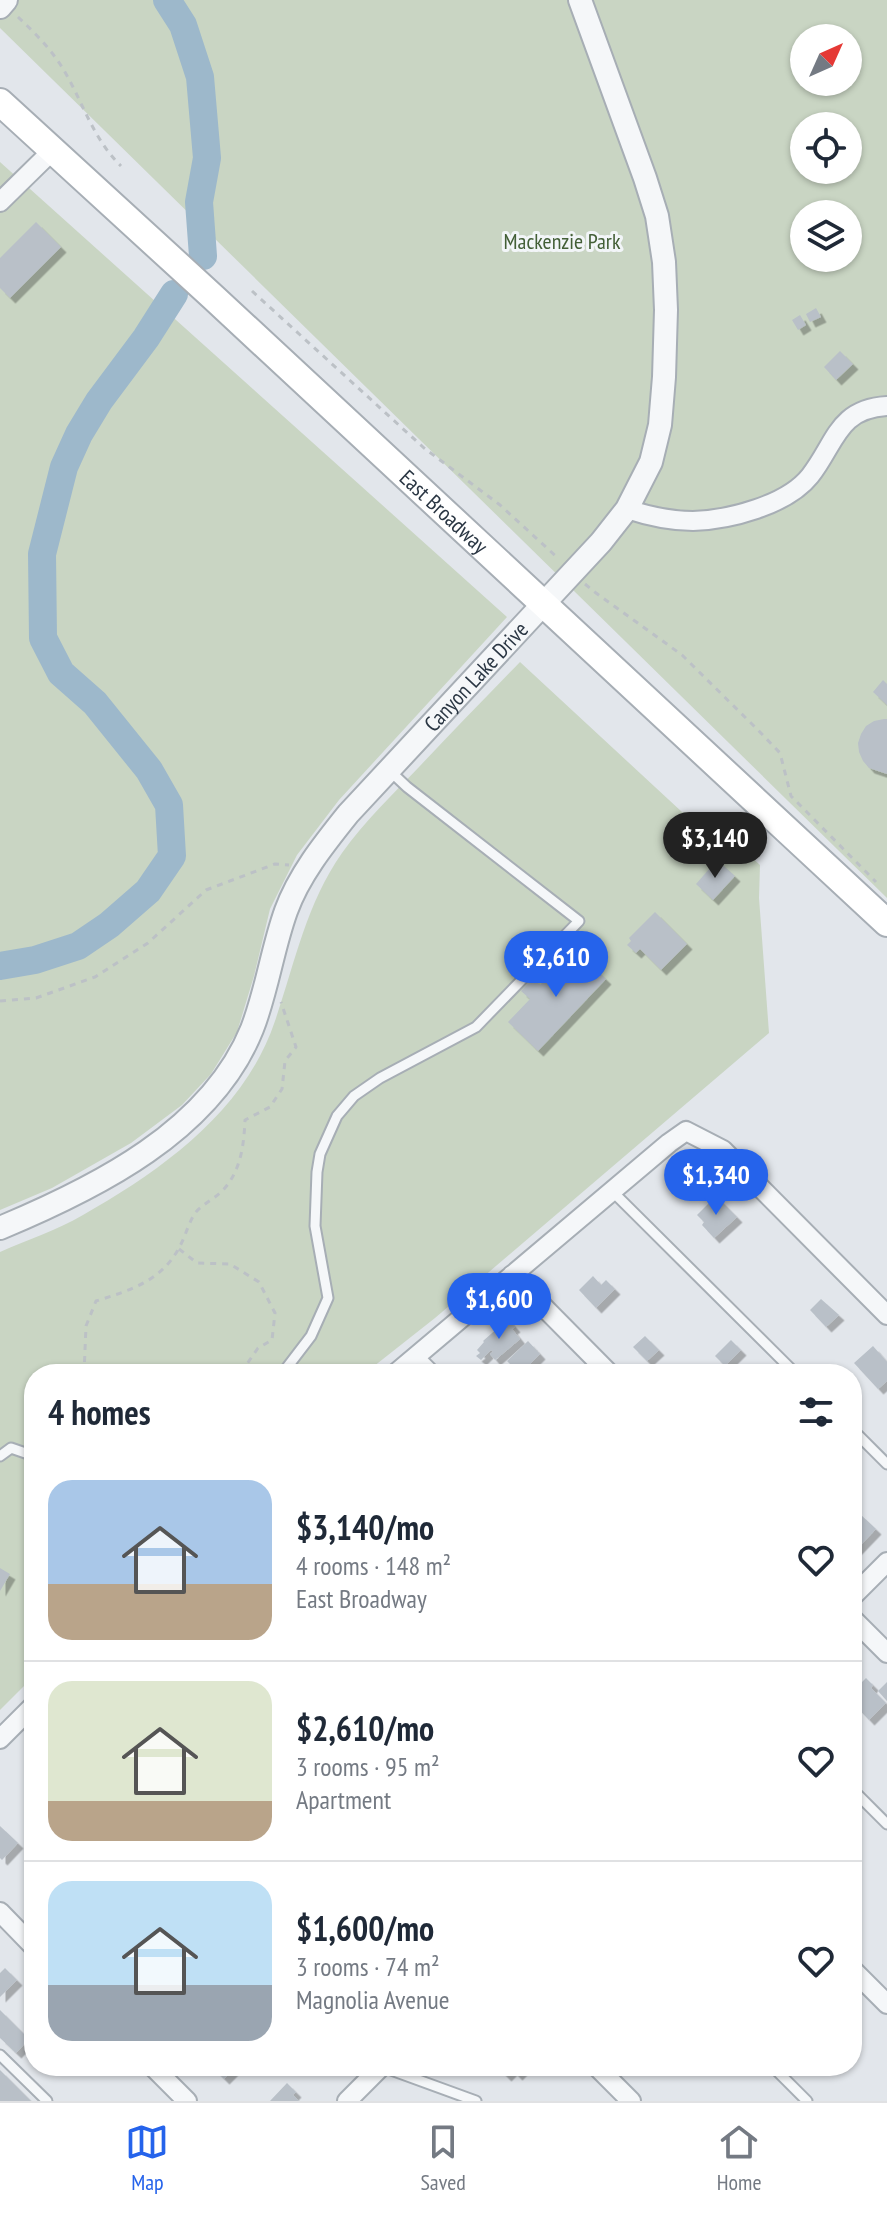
<!DOCTYPE html>
<meta charset="utf-8">
<style>
body{margin:0;font-family:"PT Sans Narrow",sans-serif;background:#f6f6f7;color:#1f2937;height:100vh;display:flex;flex-direction:column;font-size:30px;white-space:nowrap}
*{box-sizing:border-box;margin:0}
p{font-size:26px;color:#747a83}
.icon{flex:none;width:44px;height:44px;fill:none;stroke:currentColor;stroke-width:2;stroke-linecap:round;stroke-linejoin:round}
.map{position:relative;flex:1;overflow:hidden}
.side{position:absolute;left:24px;top:1364px;width:838px;height:712px;display:flex;flex-direction:column;background:#fff;border-radius:32px;box-shadow:0 2px 6px #0004}
.side>*{flex:none}
.needle{width:52px;rotate:45deg}
.controls{position:absolute;left:790px;top:24px;display:grid;gap:16px}
.controls a{display:grid;place-items:center;width:72px;height:72px;border-radius:50%;background:#fff;box-shadow:0 2px 6px #0004;font-size:40px}
.price{position:absolute;translate:-50% -68px;padding:0 18px;border-radius:28px;background:#2563eb;color:#fff;font-size:26px;line-height:52px;filter:drop-shadow(0 2px 4px #0008)}
.price::after{content:'';position:absolute;left:50%;top:48px;width:24px;height:18px;margin-left:-12px;background:inherit;clip-path:polygon(0 0,100% 0,50% 100%)}
.price.current{background:#222;color:#fff}
ul{padding:0;list-style:none}
li{display:flex;align-items:center;gap:24px;height:200px;padding:0 24px}
li+li{border-top:2px solid #e0e1e3}
li span{display:grid;place-items:center;flex:none;width:224px;height:160px;border-radius:24px;color:#555}
li>.icon{margin-inline-start:auto}
span .icon{width:96px;height:96px;fill:#fffc;stroke-width:1}
li b{font-size:34px}
h2{display:flex;justify-content:space-between;align-items:center;height:96px;padding:0 24px;font-size:34px}
.menu{display:flex;justify-content:space-around;align-items:center;height:112px;border-top:2px solid #e0e1e3;background:#fff;font-size:22px;color:#747a83}
.menu a{display:grid;justify-items:center;gap:4px}
.menu .current{color:#2563eb}
.map>svg:first-child{display:block}
.green{fill:#c9d5c3;fill-rule:evenodd}
.lines{fill:none;stroke-linecap:round;stroke-linejoin:round}
.river{stroke:#9db8cb;stroke-width:28}
.building{fill:#b9c0c8;filter:url(#shadow)}
.service-casing{stroke:#a7aeb5;stroke-width:13}
.minor-casing{stroke:#a7aeb5;stroke-width:22}
.tertiary-casing{stroke:#a7aeb5;stroke-width:26}
.secondary-casing{stroke:#a7aeb5;stroke-width:30}
.path{stroke:#bcc1c6;stroke-width:3;stroke-dasharray:6 6;stroke-linecap:butt}
.service{stroke:#f5f7f9;stroke-width:9}
.minor{stroke:#f5f7f9;stroke-width:18}
.tertiary{stroke:#f5f7f9;stroke-width:22}
.secondary{stroke:#fff;stroke-width:26}
.labels{text-anchor:middle;stroke-width:6;stroke-linejoin:round;paint-order:stroke}
.park-label{font-size:22px;fill:#435f37;stroke:#f2f5f8}
.street-label{font-size:22px;fill:#2a3643;stroke:#f2f5f8}
</style>
<div class="map">
<svg width="887" height="2101" viewBox="0 0 887 2101">
<defs>
<filter id="shadow"><feDropShadow dx="5.5" dy="5.5" stdDeviation="0" flood-color="#0004"/></filter>
</defs>
<rect width="100%" height="100%" fill="#e2e6eb"/>
<path class="green" d="M0 0H887V898L0 28ZM804 38H848V82H804ZM804 126H848V170H804ZM804 214H848V258H804Z
M0 162 507 617 339 800 297 855 270 909 254 976 237 1032 211 1074 182 1105 131 1143 52 1188 0 1210Z
M520 662 682 812 707 816 760 865 759 898 769 1033 435 1318 364 1374H34V1676L0 1710V1252C27 1240 57 1230 83 1215 162 1170 245 1111 275 1021 295 963 306 904 342 853 364 822 393 794 419 767 452 732 486 697 520 662Z"/>
<g class="lines">
<path class="river" d="M167 0 183 25 200 77 207 158 199 202 203 256
M0 966 35 960 78 946 109 925 148 891 172 856 169 805 149 770 95 703 61 673 43 638 42 554 64 467 79 434 99 401 146 338 174 294"/>
</g>
<path class="building" d="M36 222 61 247 10 298 0 288V258Z
M816 308 821 317 810 322 806 314Z
M800 315 806 325 798 330 792 320Z
M840 351 853 364 836 380 824 367Z
M883 680 887 684V705L873 692Z
M884 719H887V774L869 768 863 761 859 752 858 743 861 734 866 726 874 721Z
M717 860 735 876 713 900 696 884Z
M655 912 687 944 661 970 640 949 636 953 627 945 631 941 629 938Z
M574 949 606 979 538 1051 508 1022 530 999 521 991 533 978 540 985Z
M716 1196 737 1217 714 1238 702 1225 704 1222 697 1215Z
M593 1276 601 1285 606 1280 615 1289 596 1308 579 1290Z
M821 1299 839 1315 826 1327 810 1310Z
M508 1319 515 1327 512 1329 520 1339 495 1360 490 1354 493 1352 491 1350 481 1360 476 1356 480 1353 477 1350 484 1342 483 1341Z
M645 1336 659 1350 647 1361 633 1347Z
M731 1340 741 1350 725 1366 715 1356Z
M528 1341 540 1354 520 1374 507 1361Z
M873 1346 887 1362V1381L878 1389 854 1363Z
M860 1514 876 1529 852 1554V1523Z
M0 1568 10 1574 0 1591Z
M866 1678 873 1685 871 1688 886 1703 869 1720 852 1702V1692Z
M887 1682V1701L878 1691Z
M0 1826 18 1843 2 1860 0 1858Z
M5 1968 17 1980 0 1997V1973Z
M0 2010 29 2039 16 2053 0 2038Z
M34 2011V2032L24 2022Z
M211 2066H237L224 2079Z
M496 2066H526L517 2075 512 2070 506 2076Z
M0 2070 31 2101H0Z
M287 2083 296 2092 293 2095 299 2101H270Z"/>
<g class="lines">
<defs>
<path id="service" d="M612 1191 796 1374
M418 1355 437 1374
M282 1374 311 1336 328 1298 315 1226 317 1172 320 1154 337 1116 354 1096 380 1078 476 1027 579 921 407 787 390 771
M852 1429 887 1464
M0 1456 11 1448 34 1456
M852 1789 887 1824
M0 2055 47 2101
M380 2066 476 2101
M772 2066 807 2101"/>
<path id="minor" d="M0 202 52 151
M627 509C648 516 671 521 693 521 729 520 787 505 810 476 836 443 837 409 887 406
M512 1275 610 1374
M395 1374 669 1143 686 1131 723 1150 887 1315
M852 1597 887 1562
M852 1618 887 1653
M0 1739 34 1705
M0 1912 34 1947
M852 1969 887 2004
M152 2066 187 2101
M596 2066 631 2101
M347 2101 382 2066"/>
<g id="tertiary">
<path d="M0 7 6 0"/>
<path id="s1" d="M0 1228C96 1188 211 1131 252 1029 267 991 272 950 286 911 299 875 324 844 348 814L601 542 627 509 651 462 660 425 664 377 666 310 664 262 657 216 645 178 580 0"/>
</g>
<g id="secondary">
<path id="s2" d="M0 102 213 297 887 923"/>
</g>
</defs>
<use href="#service" class="service-casing"/>
<use href="#minor" class="minor-casing"/>
<use href="#tertiary" class="tertiary-casing"/>
<use href="#secondary" class="secondary-casing"/>
<path class="path" d="M18 17C33 31 48 46 60 64 82 98 91 137 121 166
M252 291 424 448 500 505 559 559
M585 584 596 593 682 655 758 730 780 753 791 796 876 882
M0 1001 36 998 95 977 148 943 206 890 275 864 289 865
M179 1249 197 1263 230 1264 259 1282 275 1313 272 1340 258 1348 240 1374
M84 1374 86 1326 96 1301C131 1290 162 1281 180 1246 186 1235 189 1221 196 1212 204 1203 216 1198 224 1189 241 1170 244 1144 245 1120L270 1107 282 1089 285 1061 296 1047 281 1002"/>
<use href="#service" class="service"/>
<use href="#minor" class="minor"/>
<use href="#tertiary" class="tertiary"/>
<use href="#secondary" class="secondary"/>
</g>
<g class="labels">
<g class="park-label">
<text x="562" y="249">Mackenzie Park</text>
</g>
<g class="street-label">
<text dy="8" stroke="none"><textPath href="#s2" startOffset="604">East Broadway</textPath></text>
<text dy="8" stroke="none"><textPath href="#s1" startOffset="756">Canyon Lake Drive</textPath></text>
</g>
</g>
</svg>
<div class="controls">
<a><svg class="needle" viewBox="-14 -14 28 28"><path d="M0-13l5 13h-10z" fill="#e53935"/><path d="M0 13l5-13h-10z" fill="#747a83"/></svg></a>
<a><svg class="icon" aria-label="locate" viewBox="0 0 24 24"><circle cx="12" cy="12" r="6"/><path d="M12 2v4M12 18v4M2 12h4M18 12h4"/></svg></a>
<a><svg class="icon" aria-label="layers" viewBox="0 0 24 24"><path d="M12 4l9 5-9 5-9-5zM3 14l9 5 9-5"/></svg></a>
</div>
<b class="price current" style="left:715px;top:880px">$3,140</b>
<b class="price" style="left:556px;top:999px">$2,610</b>
<b class="price" style="left:716px;top:1217px">$1,340</b>
<b class="price" style="left:499px;top:1341px">$1,600</b>
<section class="side">
<h2>4 homes<svg class="icon" aria-label="filters" viewBox="0 0 24 24"><path d="M4 7h16M4 17h16"/><circle cx="9" cy="7" r="2"/><circle cx="15" cy="17" r="2"/></svg></h2>
<ul>
<li><span style="background:linear-gradient(#a9c7e8 65%,#b9a48a 0)"><svg class="icon" aria-label="home" viewBox="0 0 24 24"><path d="M3 11l9-7 9 7M6 9v11h12V9"/></svg></span><div><b>$3,140/mo</b><p>4 rooms · 148 m²</p><p>East Broadway</p></div><svg class="icon" aria-label="heart" viewBox="0 0 24 24"><path d="M12 20l-8-8c-3-5 5-10 8-4 3-6 11-1 8 4z"/></svg></li>
<li><span style="background:linear-gradient(#dfe7d0 75%,#b9a48a 0)"><svg class="icon" aria-label="home" viewBox="0 0 24 24"><path d="M3 11l9-7 9 7M6 9v11h12V9"/></svg></span><div><b>$2,610/mo</b><p>3 rooms · 95 m²</p><p>Apartment</p></div><svg class="icon" aria-label="heart" viewBox="0 0 24 24"><path d="M12 20l-8-8c-3-5 5-10 8-4 3-6 11-1 8 4z"/></svg></li>
<li><span style="background:linear-gradient(#bfe0f5 65%,#9aa5b1 0)"><svg class="icon" aria-label="home" viewBox="0 0 24 24"><path d="M3 11l9-7 9 7M6 9v11h12V9"/></svg></span><div><b>$1,600/mo</b><p>3 rooms · 74 m²</p><p>Magnolia Avenue</p></div><svg class="icon" aria-label="heart" viewBox="0 0 24 24"><path d="M12 20l-8-8c-3-5 5-10 8-4 3-6 11-1 8 4z"/></svg></li>
</ul>
</section>
</div>
<nav class="menu">
<a class="current"><svg class="icon" aria-label="map" viewBox="0 0 24 24"><path d="M3 6l6-2 6 2 6-2v14l-6 2-6-2-6 2zM9 4v14M15 6v14"/></svg>Map</a>
<a><svg class="icon" aria-label="saved" viewBox="0 0 24 24"><path d="M7 4h10v16l-5-4-5 4z"/></svg>Saved</a>
<a><svg class="icon" aria-label="home" viewBox="0 0 24 24"><path d="M3 11l9-7 9 7M6 9v11h12V9"/></svg>Home</a>
</nav>
